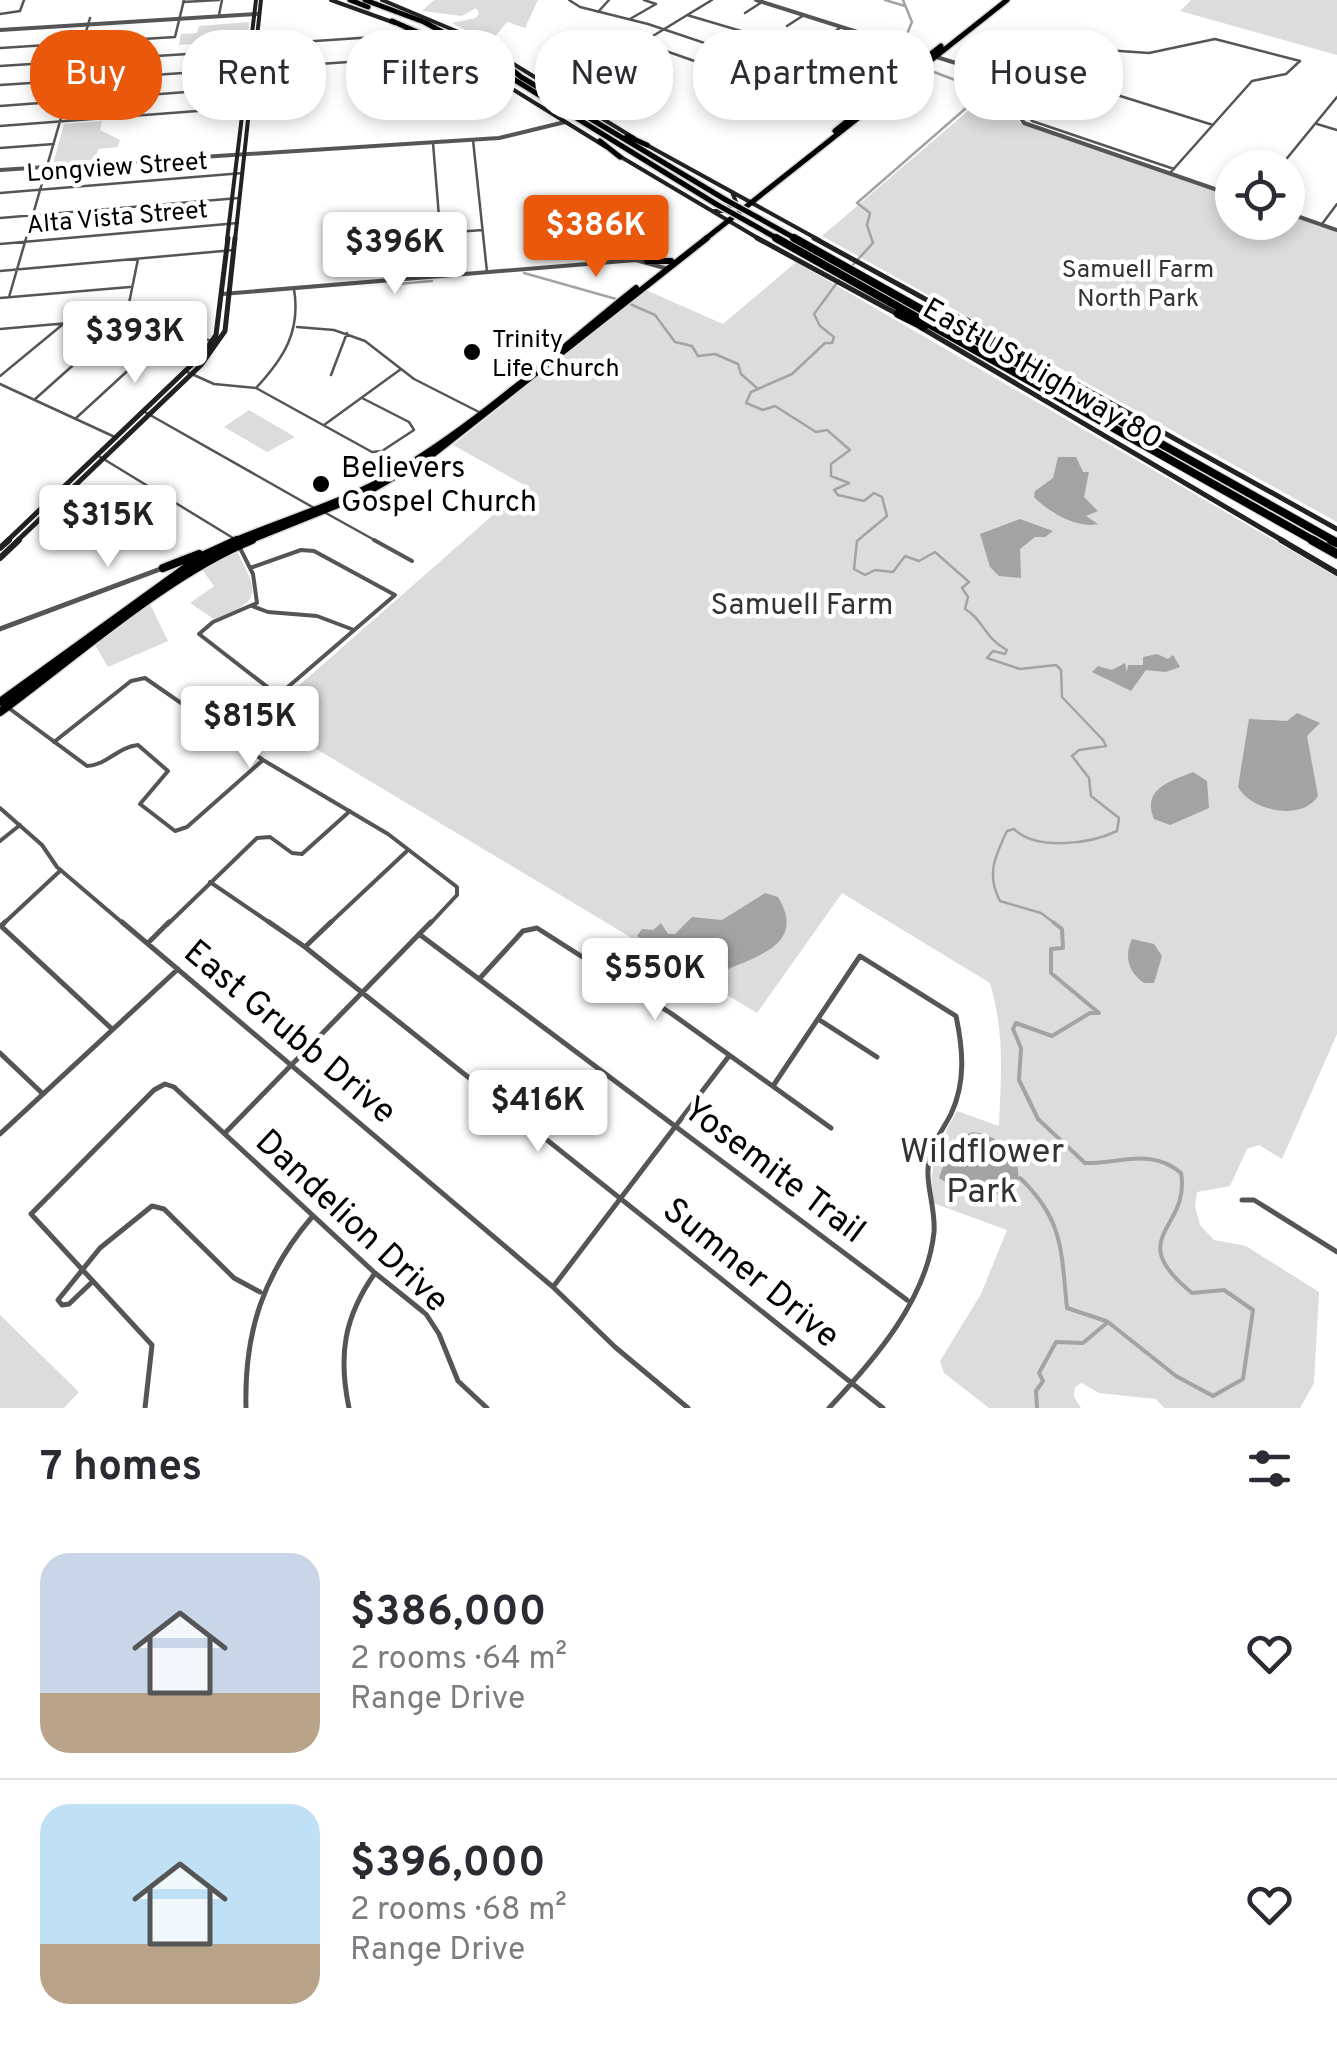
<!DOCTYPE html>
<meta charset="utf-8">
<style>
body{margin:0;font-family:Overpass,sans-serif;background:#f2f2f3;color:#2b2b33;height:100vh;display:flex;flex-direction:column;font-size:38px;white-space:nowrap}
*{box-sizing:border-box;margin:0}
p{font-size:32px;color:#7c7c81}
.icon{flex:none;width:55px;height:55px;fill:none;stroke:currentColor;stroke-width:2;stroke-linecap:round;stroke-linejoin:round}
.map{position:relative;height:1408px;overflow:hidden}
.details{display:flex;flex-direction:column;background:#fff;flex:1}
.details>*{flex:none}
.guide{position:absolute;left:30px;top:30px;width:1278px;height:90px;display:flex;gap:20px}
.controls{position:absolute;left:1215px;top:150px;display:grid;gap:20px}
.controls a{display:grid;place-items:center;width:90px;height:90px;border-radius:50%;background:#fff;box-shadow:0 5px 15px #0003;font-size:50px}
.price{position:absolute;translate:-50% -85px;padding:0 22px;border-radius:10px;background:#fff;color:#222;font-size:32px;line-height:65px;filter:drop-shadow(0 2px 5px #0008)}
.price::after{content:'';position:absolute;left:50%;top:60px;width:30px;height:22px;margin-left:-15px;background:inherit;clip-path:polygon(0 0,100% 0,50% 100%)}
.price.active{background:#ea580c;color:#fff}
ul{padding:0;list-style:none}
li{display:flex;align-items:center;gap:30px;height:250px;padding:0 40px}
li+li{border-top:2px solid #e1e1e2}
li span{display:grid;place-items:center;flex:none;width:280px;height:200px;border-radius:30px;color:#555}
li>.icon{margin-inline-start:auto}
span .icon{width:120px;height:120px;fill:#fffc;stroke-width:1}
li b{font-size:42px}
h2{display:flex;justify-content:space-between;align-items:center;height:120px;padding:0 40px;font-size:42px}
.chip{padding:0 35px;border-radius:40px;background:#fff;box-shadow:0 5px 15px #0003;font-size:35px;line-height:90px}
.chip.active{background:#ea580c;color:#fff}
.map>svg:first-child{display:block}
.green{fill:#dcdcdc}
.water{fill:#a3a3a3}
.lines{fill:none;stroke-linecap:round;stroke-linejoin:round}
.stream-far1{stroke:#a3a3a3;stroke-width:2.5}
.stream{stroke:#a3a3a3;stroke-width:4}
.primary-far2-casing{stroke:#dbdbdb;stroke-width:8}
.primary-far1-casing{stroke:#dbdbdb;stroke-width:9}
.primary-casing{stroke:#dbdbdb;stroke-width:11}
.motorway-far2-casing{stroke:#dbdbdb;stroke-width:8}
.motorway-far1-casing{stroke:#dbdbdb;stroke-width:10}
.motorway-casing{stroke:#dbdbdb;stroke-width:12}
.minor-far2{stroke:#555;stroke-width:2.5}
.minor-far1{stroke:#555;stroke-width:4}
.minor{stroke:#555;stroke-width:5}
.tertiary-far1{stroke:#555;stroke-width:4}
.tertiary{stroke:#555;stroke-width:5}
.secondary-far2{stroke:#222;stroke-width:4}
.secondary-far1{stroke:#222;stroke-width:5}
.secondary{stroke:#222;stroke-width:6}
.primary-far2{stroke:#000;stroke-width:5}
.primary-far1{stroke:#000;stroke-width:6}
.primary{stroke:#000;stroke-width:8}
.motorway-far2{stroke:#000;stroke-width:5}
.motorway-far1{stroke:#000;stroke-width:8}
.motorway{stroke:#000;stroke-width:9}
.motorway-bridge-casing{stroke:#dbdbdb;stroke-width:8;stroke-linecap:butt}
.motorway-bridge{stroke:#000;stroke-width:5}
.poi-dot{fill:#000;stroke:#fff;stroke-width:4}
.labels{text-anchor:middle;stroke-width:9;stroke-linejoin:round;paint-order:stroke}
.far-street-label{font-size:25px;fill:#000;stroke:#fff}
.far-park-label{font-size:25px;fill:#333;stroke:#fff}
.far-poi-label{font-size:25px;fill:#000;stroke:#fff;text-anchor:start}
.street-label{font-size:30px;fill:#000;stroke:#fff}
.poi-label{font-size:30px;fill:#000;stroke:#fff;text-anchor:start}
.park-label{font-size:30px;fill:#333;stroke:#fff}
.near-street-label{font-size:35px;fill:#000;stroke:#fff}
.near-park-label{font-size:35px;fill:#333;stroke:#fff}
</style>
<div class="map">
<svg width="1337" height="1408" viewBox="0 0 1337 1408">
<rect width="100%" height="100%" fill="#fff"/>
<path class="green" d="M434 0H538L525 28 507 22 494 38 478 37 452 23 476 18 479 13 476 8 462 16 422 11Z
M1191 0H1337V55L1180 11Z
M249 22 248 40 179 45 181 34 197 33 199 26Z
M993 86H1000L1009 112 1022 124 1232 196V222H1288V215L1337 231V522L822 236 983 98 986 93 982 87Z
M102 121 100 130 120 140 118 147 98 149 95 160 53 164 64 124Z
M796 262 1337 577V1034L1282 1159 1259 1145 1247 1149 1230 1186 1197 1192 1195 1206 1200 1225 1214 1240 1246 1246 1319 1292 1314 1383 1300 1408H1164L1156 1399 1099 1393 1082 1383 1075 1387 1074 1397 1081 1408H989L944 1373 940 1361 981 1294 1007 1230 933 1203C928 1165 938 1143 957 1111L999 1126C1001 1073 1005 1035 990 983L842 893 757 1013 263 717 526 486 453 445 646 290 723 324Z
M249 410 295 437 267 452 224 427Z
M236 550C259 593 263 601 214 619L190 603 214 586 201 568Z
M150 604 168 641 108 667 95 645Z
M0 1315 79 1392 64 1408H0Z"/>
<path class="water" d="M1058 457H1076L1083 472H1089L1084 497 1098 511 1086 516 1098 524C1078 529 1048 512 1034 497L1035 491 1053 478Z
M1020 519 1053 531 1045 537H1035L1020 549 1021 578 999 576 990 567 980 534Z
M1157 654 1168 659 1173 655 1180 667 1166 672 1146 670 1131 691 1092 672 1098 666 1112 670 1125 663 1127 672 1128 665H1143V657Z
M1297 713 1320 723 1307 736 1318 796C1302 822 1251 811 1238 787L1249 719 1287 721Z
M1193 772 1207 781 1209 808 1170 825 1154 819C1141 788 1172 781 1193 772Z
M765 893 778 897C810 950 745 958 711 977H701L637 936 642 929 653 930 661 923 668 934H675L692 917 722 920Z
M1132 939 1154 944 1162 956 1154 983H1144C1128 972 1124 956 1132 939Z
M973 1132C1000 1136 1022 1155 1018 1182L998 1194 968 1196 939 1178C947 1157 949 1140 973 1132Z"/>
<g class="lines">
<path class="stream-far1" d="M885 0 905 6
M903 0 912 22 899 53 913 64
M382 39 383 56
M851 267 873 243 867 225 870 213 857 203 981 95 971 86 926 69
M524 273 616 299
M842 276 814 314 820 326 834 337 832 343H825L792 374 751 392 746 403 763 410 775 406 816 432 827 430 850 450 831 464V476L849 483 834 490 838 495 864 501 874 493 882 497 887 516 857 541 854 569 865 575 875 570 893 572 905 556 919 561 935 552 969 582 962 588 968 597 965 609C983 619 985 639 1007 650L1005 654 993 651 987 658 1020 669 1056 665 1061 670 1062 697 1103 740 1106 746 1079 750 1072 756 1089 778 1091 796 1119 818 1117 831C1090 844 1037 851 1014 829L1007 831C995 856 986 875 1000 901L1041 913 1057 925
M398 284 432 281
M630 304 655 315 675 342 692 346 698 356 715 354 738 364 741 374 757 388"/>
<path class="stream" d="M1020 1178C1064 1220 1061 1251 1067 1308L1106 1321
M1037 1408 1036 1391 1043 1381 1039 1373 1056 1342 1083 1343 1108 1322 1176 1376 1213 1396 1243 1379 1253 1310 1224 1290 1192 1293C1122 1236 1191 1230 1181 1173 1151 1147 1120 1164 1085 1163L1038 1119 1019 1080 1021 1048 1013 1029 1016 1023 1052 1036 1090 1013H1099L1051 973V949L1063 948 1062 929 1053 922"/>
<defs>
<path id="primary-far2" d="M881 93 941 46
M835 131 867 105
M704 240 1007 0"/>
<path id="primary-far1" d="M647 261H671
M231 542C285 519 342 503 393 474 481 422 557 351 636 288
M246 542 363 495 431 456 707 238"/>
<path id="primary" d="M163 568 199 554
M0 702 202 556 237 540
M0 712C75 657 168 574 252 540"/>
<path id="motorway-far2" d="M350 0 368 7
M365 0 424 22 489 57
M392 21 484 61 716 204
M479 42 521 77 726 200
M627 136 647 145
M600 141 620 157
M757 217 798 240
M750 223 780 240"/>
<path id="motorway-far1" d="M776 238 1316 542
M794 238 1336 542
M898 314 924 327
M966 321 1017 357"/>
<path id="motorway" d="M1312 540 1337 554
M1331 540 1337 543"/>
</defs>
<use href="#primary-far2" class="primary-far2-casing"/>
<use href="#primary-far1" class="primary-far1-casing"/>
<use href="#primary" class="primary-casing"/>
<use href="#motorway-far2" class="motorway-far2-casing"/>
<use href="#motorway-far1" class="motorway-far1-casing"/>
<use href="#motorway" class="motorway-casing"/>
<path class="minor-far2" d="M569 0 580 7 648 24 776 67 832 74 849 96 868 103
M644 0 656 4
M183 2 219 0
M598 12 609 0
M745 13 762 2
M0 14 20 11 24 0
M219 15 222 0
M687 15 812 52
M630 19 656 4
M787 26 804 15
M643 42 712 0
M643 43 783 92H842
M256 45 389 36 410 29
M0 48 175 37 184 0
M0 66 250 50
M816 71 814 47 841 27
M1002 84 1085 85 1213 125
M0 85 425 57 453 51
M1085 85 1092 60 1105 50 1149 53 1215 39 1300 61
M0 106 253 87
M1020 107 1032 121 1174 169
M1317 124 1337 130
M0 126 250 107
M473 140 487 272
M433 143 440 229 444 233 482 230
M0 148 54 144
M1279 168 1337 97
M1170 173 1252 81 1286 74 1300 61
M0 193 243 173
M0 218 239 198
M1322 224 1337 204
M0 244 238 223
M0 271 234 250
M9 297 90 18
M0 298 130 287
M297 327 334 330 365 341 414 379 479 412
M0 329 126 318 212 341
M185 371 214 384 256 388 372 452 382 451 414 430 409 422 362 398
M331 375 347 333
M0 376 62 325
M0 384 117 438
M256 388C284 358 301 331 294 289
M34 400 126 318 138 259
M143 411 316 509
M75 419 171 331
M324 425 401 369
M97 455 233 538
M324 512 378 542"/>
<path class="minor-far1" d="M374 540 412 561
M239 546 253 574 257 603 213 622 199 634 279 696
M252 606 268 612 317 616 354 630
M6 706 87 766C107 765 118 747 138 745L168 771 140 804 175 831 187 827 263 760
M231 736 395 595 314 551 301 550 250 568
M54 742 131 681 145 678 263 760 388 834 457 887V895L429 925
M0 808 42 845 57 867 125 925
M0 841 20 825
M210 882 273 925
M2 925 61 870
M167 925 257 838 270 837 292 853 302 854 350 811
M328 925 408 850"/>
<path class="minor" d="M5 922 1 926 112 1029
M122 922 553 1287 615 1347 688 1408
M269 922 305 947 883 1408
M419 934 907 1300
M148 943 169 922
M306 946 331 922
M480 978 523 931 537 928 672 1014 831 1128
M818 1019 877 1057
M0 1053 43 1094
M773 1086 860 956 956 1016C963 1049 966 1082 951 1114 944 1128 934 1140 930 1155 923 1181 936 1206 934 1232 927 1300 874 1360 829 1408
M225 1133 431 922
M0 1134 178 969
M1242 1200H1254L1337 1252
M91 1283 69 1304 62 1305 58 1300 100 1248 152 1206 164 1209 234 1278 260 1292
M553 1287 729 1056
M145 1408 152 1345 31 1214 154 1090 165 1084 174 1087 375 1273 426 1314 439 1334 458 1381 487 1408
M246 1408C244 1333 263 1274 312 1217
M349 1408C338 1355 344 1317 375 1273"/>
<path class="tertiary-far1" d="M756 0 981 71 997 82 1024 123 1232 195
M0 30 257 14
M0 170 499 138 565 122
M1288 213 1337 230
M222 294 636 260 668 269"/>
<path class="tertiary" d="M0 629 163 568"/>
<path class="secondary-far2" d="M331 0 395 23
M382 0 468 36 634 138
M438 43 606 147
M645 144 819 240
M616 154 761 240
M713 211H723L736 202 732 192
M227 240 256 0
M235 240 261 0"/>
<path class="secondary-far1" d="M757 238 901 316
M814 238 967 322
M920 327 1285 542
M999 341 1337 529
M6 542 203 354 216 335 228 238
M16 542 201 365 225 331 235 238"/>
<path class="secondary" d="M1281 540 1337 573
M0 548 9 540
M0 558 19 540"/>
<use href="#primary-far2" class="primary-far2"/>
<use href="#primary-far1" class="primary-far1"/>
<use href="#primary" class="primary"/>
<use href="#motorway-far2" class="motorway-far2"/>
<use href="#motorway-far1" class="motorway-far1"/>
<use href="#motorway" class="motorway"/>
<defs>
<path id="motorway-bridge" d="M726 200 757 217
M716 204 750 223"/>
</defs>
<use href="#motorway-bridge" class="motorway-bridge-casing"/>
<use href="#motorway-bridge" class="motorway-bridge"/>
</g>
<g class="poi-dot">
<circle cx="472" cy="352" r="10"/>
<circle cx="321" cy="484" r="10"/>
</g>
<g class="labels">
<g class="far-street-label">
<text transform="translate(117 166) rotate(-4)" y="9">Longview Street</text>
<text transform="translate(117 216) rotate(-5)" y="9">Alta Vista Street</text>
</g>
<g class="far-park-label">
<text x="1138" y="277">Samuell Farm<tspan x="1138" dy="29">North Park</tspan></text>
</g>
<g class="far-poi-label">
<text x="492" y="347">Trinity<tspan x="492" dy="29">Life Church</tspan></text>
</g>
<g class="street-label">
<text transform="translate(1043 373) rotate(30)" y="10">East US Highway 80</text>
</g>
<g class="poi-label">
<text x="341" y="477">Believers<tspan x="341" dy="34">Gospel Church</tspan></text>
</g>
<g class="park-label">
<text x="802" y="614">Samuell Farm</text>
</g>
<g class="near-street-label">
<text transform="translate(291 1031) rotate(40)" y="12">East Grubb Drive</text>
<text transform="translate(775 1169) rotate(37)" y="12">Yosemite Trail</text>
<text transform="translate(353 1220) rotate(43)" y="12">Dandelion Drive</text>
<text transform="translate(752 1272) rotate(39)" y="12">Sumner Drive</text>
</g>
<g class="near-park-label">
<text x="982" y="1162">Wildflower<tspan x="982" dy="40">Park</tspan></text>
</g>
</g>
</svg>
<div class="controls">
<a><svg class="icon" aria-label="locate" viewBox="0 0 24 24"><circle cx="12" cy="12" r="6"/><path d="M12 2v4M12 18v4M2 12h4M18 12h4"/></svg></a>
</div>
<b class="price active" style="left:596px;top:280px">$386K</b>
<b class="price" style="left:395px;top:297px">$396K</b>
<b class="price" style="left:135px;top:386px">$393K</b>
<b class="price" style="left:108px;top:570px">$315K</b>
<b class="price" style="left:250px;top:771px">$815K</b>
<b class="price" style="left:655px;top:1023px">$550K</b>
<b class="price" style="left:538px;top:1155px">$416K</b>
<div class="guide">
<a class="chip active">Buy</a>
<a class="chip">Rent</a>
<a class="chip">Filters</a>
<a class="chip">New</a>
<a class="chip">Apartment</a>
<a class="chip">House</a>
</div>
</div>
<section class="details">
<h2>7 homes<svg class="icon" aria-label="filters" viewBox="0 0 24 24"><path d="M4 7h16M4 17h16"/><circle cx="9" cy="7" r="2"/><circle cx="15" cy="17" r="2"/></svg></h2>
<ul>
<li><span style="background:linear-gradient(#c9d6e8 70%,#b9a48a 0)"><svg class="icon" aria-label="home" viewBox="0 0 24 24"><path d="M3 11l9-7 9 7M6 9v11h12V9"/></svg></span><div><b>$386,000</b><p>2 rooms · 64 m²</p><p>Range Drive</p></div><svg class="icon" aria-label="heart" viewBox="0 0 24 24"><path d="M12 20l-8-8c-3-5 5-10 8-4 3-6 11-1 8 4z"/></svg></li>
<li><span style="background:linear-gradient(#bfe0f5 70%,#b9a48a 0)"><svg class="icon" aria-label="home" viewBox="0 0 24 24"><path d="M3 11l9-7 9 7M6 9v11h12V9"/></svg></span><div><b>$396,000</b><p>2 rooms · 68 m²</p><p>Range Drive</p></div><svg class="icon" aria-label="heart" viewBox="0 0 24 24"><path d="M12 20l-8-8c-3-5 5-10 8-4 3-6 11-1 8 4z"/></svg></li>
</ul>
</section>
